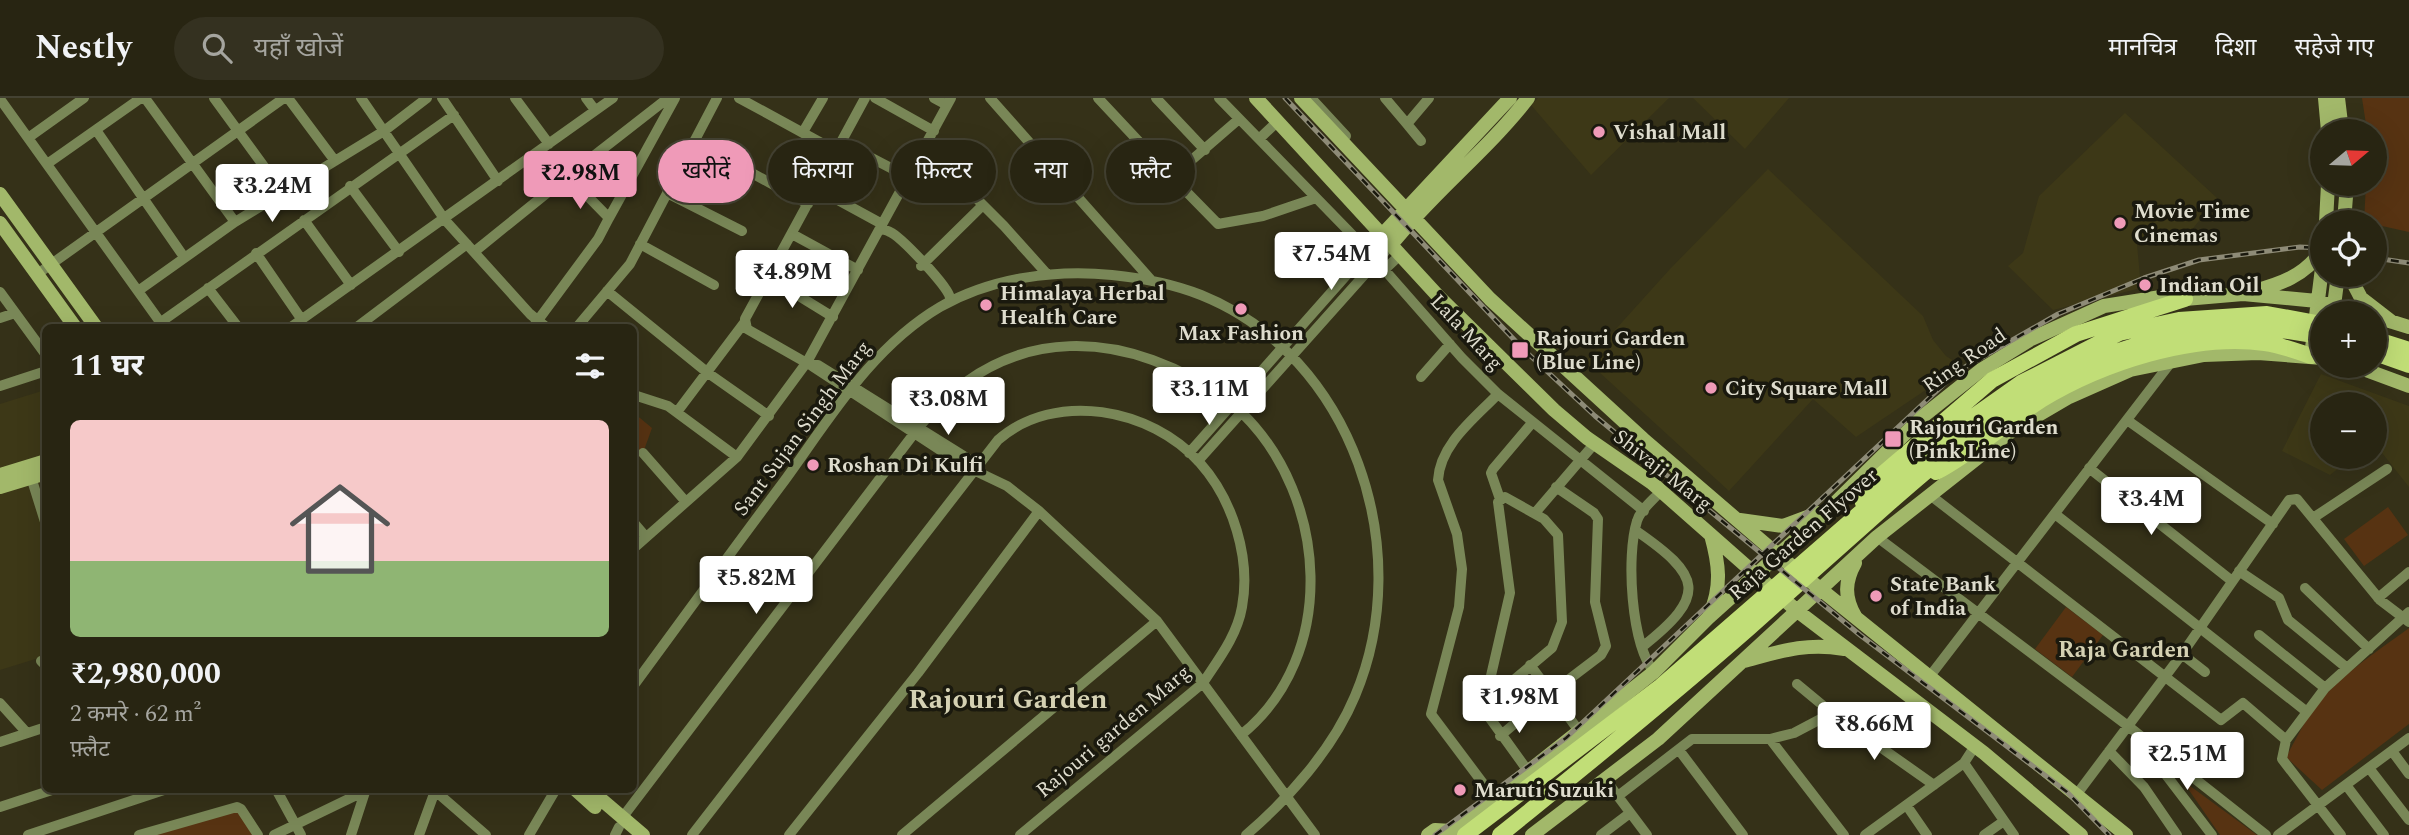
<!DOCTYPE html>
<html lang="hi">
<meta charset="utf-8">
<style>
body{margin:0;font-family:Spectral,"Noto Sans Devanagari",serif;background:#343120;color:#f1f3f6;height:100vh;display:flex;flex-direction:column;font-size:26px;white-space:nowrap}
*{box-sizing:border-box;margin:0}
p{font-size:23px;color:#a5a59f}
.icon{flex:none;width:38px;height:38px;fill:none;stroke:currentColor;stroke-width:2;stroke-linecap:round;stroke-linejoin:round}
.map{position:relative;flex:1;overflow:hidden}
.details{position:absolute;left:42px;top:226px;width:595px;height:469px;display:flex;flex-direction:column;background:#282512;border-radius:10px;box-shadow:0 7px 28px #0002,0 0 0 2px #444232}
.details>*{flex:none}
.guide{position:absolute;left:658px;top:42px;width:665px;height:63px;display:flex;gap:14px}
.needle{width:46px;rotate:71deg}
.buttons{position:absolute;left:2310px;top:21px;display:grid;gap:14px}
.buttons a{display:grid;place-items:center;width:77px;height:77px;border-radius:50%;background:#282512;box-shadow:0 7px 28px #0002,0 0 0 2px #444232;font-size:35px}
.price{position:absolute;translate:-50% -60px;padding:0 16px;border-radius:7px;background:#fff;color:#222;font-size:23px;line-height:46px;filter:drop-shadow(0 2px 4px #0008)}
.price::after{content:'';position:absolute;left:50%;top:42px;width:21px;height:16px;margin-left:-10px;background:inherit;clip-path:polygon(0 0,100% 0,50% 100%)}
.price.selected{background:#ef9ab8;color:#111}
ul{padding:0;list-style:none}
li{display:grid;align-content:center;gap:14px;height:371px;padding:0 28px}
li+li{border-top:2px solid #444232}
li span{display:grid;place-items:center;height:217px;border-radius:10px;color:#555}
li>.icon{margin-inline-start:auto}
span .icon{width:126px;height:126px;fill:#fffc;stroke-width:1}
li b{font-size:30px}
h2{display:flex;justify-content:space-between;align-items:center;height:84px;padding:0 28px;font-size:30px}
.chip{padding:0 24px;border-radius:32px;background:#282512;box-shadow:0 7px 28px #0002,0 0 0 2px #444232;font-size:24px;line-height:63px}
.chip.selected{background:#ef9ab8;color:#111}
header{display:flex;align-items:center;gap:42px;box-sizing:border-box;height:98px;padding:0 35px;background:#282512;border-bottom:2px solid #444232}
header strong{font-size:33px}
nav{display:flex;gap:38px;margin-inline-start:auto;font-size:24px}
.search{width:490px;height:63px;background:#343120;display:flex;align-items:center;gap:18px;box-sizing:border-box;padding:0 24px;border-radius:38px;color:#a5a59f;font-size:26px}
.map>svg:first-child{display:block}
.built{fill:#3d3817}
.green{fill:#573312}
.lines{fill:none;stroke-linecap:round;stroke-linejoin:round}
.street{stroke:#798757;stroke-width:10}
.secondary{stroke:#a2b86a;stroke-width:14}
.primary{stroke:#c1de77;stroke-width:16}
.rail-casing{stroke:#8e8b77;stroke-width:5}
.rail{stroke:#1a190e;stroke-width:2.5;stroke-dasharray:8;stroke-linecap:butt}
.poi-dot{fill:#ef9ab8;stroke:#1a190e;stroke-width:2.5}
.labels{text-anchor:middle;stroke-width:7;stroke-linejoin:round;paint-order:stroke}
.poi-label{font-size:21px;font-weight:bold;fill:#dedccd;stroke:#1a190e;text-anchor:start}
.street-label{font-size:21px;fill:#dedccd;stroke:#1a190e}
.neighbourhood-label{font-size:23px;font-weight:bold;fill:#d5d1b3;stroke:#1a190e}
.district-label{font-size:28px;font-weight:bold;fill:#d5d1b3;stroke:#1a190e}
</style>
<header>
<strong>Nestly</strong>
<div class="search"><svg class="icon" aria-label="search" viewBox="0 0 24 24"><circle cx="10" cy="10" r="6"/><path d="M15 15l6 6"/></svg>यहाँ खोजें</div>
<nav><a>मानचित्र</a><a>दिशा</a><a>सहेजे गए</a></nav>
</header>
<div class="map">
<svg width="2409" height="737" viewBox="0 0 2409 737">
<rect width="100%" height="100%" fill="#353118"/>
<path class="built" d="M1538 0H1669L1591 77 1531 7Z
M1693 0H1789L1745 51Z
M2125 15 2217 100 2187 138 2137 146 2141 190 2053 212 2008 168 2023 155 2039 98Z
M1768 71 1923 218 1933 242 1946 258 1957 265 1942 281 1856 339 1813 301 1729 393 1587 263 1670 171Z
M2321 276 2409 308V389L2375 346V306H2322V359H2353L2330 377 2282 353Z
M45 292V558L0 572V306Z"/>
<path class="green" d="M2362 0H2409V134L2364 124 2366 86H2375V33H2367Z
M634 315 652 330 643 355 634 364Z
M2388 409 2408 437 2364 468 2344 441Z
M2066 509 2103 537 2072 579 2035 551Z
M2409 530V626L2322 692 2286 659C2294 645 2301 630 2310 616 2334 581 2375 555 2409 530Z
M2182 682 2257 737H2220Z
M241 711 257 737H140Z"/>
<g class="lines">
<path class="street" d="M145 0 235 124
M214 0 284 96
M288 0 335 63
M361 0 445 122 530 216 546 229
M442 0 498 83
M515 0 549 46
M586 0 595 12
M739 0 836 53
M865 0 745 221 747 231 812 268 963 367 1007 388 1039 413 1157 523 1315 737
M875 0 934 33
M934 0 947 7
M990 0 1152 183
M1098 0 1172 79 1239 21
M1156 0 1205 52
M1219 0 1368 153 1462 260 1498 296 1644 413
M1311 0 1346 38
M1385 0 1407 26 1429 0
M0 1 163 228
M1407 26 1421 43
M96 32 184 159
M803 34 823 0
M28 40 84 0
M1259 41 1278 23
M694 43 808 106
M841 44 908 79
M925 49 1004 128 1047 176
M47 66 141 0
M568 78 668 0
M1172 79 1218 126 1263 118 1316 100
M350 88 399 154
M816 90 882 126
M667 95 742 133
M609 120 675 0
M304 122 351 187
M880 130C883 132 887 132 890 134 901 139 949 189 950 200
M792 136 858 172
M640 146 714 187
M474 154 568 78 609 120 598 141 533 229
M256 155 302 222
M921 168 983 107
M1384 172 1400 157
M36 177 284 0
M768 179 833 219
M208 190 238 229
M138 193 235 124 384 33 427 0
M607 193 708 275 769 318
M0 194 46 257
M0 220 15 215
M161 224 454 17
M291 229 613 0
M357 229 467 146
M577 229 630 166 717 0
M813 267H818L967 360 970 369
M1421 279 1450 246
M0 288 46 273
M634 297 668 308 737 359
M677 314 744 225
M2127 322 2273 426
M643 355 686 404
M1189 355 1382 137
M1198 363 1391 147
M2089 370 2232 483
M31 379 46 427
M1556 389 1594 415 1598 421 1595 504 1606 548 1601 557 1551 595 1579 633
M1930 397 2221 622 2243 605 2286 642 2325 590 2409 514
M1500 401 1491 375 1493 371 1532 325
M1535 415 1595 345
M2055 416 2307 614
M2313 420 2387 371
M634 425 646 439
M1635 432C1702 478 1708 497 1642 549
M1877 439 2128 628 2266 737
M634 450 737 359 807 264 951 0
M2239 473 2279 500 2288 522 2347 570
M2305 490 2369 551
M2378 500 2409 474
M2259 537 2325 590
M2182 556 2205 574
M41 563 46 568
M1654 574C1631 546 1626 458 1637 423 1640 412 1653 402 1661 393
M1930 578 2172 263
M1797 586 1832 615 1934 687
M634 587C684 519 734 450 785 382 830 320 872 249 940 209 991 180 1055 171 1112 177 1142 180 1173 186 1201 197 1353 258 1417 452 1355 598 1333 651 1289 700 1246 737
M0 605 27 635
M1485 606 1552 550 1562 524 1558 437 1544 421 1505 399 1498 404 1510 495 1484 608V612L1528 673
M1241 637C1339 558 1328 399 1242 315
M1500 638 1551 595 1530 567
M2137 639 2212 737
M1770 641 1844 737
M2286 642 2282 661 2341 737
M0 644 46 629
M1679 652 1743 737
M2109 653 2144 689 2177 737
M2392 653 2409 676
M1964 665 2014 737
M2369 670 2409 722
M1605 681 1647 737
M2346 687 2384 737
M276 691 301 737
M433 691 486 737
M2077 696 2182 556 2289 402 2297 401 2380 502 2409 524
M1618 698 1692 641H1770L1794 635 1832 615
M1494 700 1431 616 1459 509 1462 471 1457 436 1438 382C1440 346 1475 320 1498 296
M1907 708 1927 737
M0 709 55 691
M622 720 919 329C1007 221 1128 229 1234 306
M28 737 167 691
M139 737 237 709 241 711 258 737
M274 737 365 693
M351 737 366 691
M419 737 435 693
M529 737 556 691
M615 737 619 729
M692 737 998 342C1055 292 1151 310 1200 365 1233 402 1251 460 1242 509 1237 538 1218 562 1203 585L1020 737
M789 737 918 575 1039 413
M902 737 1157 523
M1601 737 1630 715
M1865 737 1964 665 1975 648
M1984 737 2004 723
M2278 737 2409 640"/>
<path class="secondary" d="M1256 0 1438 198 1554 312 1587 340 1652 385 1796 512 1984 655 2081 737
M1301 0 1490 201 1643 341 1778 457 2126 737
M2325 0 2328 33
M2338 0 2342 33
M0 96 96 229
M2326 124 2328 86
M2344 124 2347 86
M0 125 75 229
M1382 137 1510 0
M1391 147C1433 94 1487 53 1528 0
M2349 177 2361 200 2392 224
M2251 194C2280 186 2305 178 2322 152
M2333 215 2338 177
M2383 221 2409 229
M2311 258 2322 170
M2355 268 2409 288
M0 377 46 363
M0 389 46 375
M1740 422 1783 428 1818 415
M1710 516C1722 488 1719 466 1711 437
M1855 518C1844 499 1845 483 1855 465
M1744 563C1778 554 1807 544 1843 551
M575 691 595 709
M589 691 643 737
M1428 737 1435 732 1452 733
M1448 737 1654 574 1708 520 1827 413 1922 319 1981 272 2031 241 2104 208 2167 198 2185 201 2243 196 2317 203 2360 215
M1532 737 1658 641 1877 439 2014 331 2069 299 2130 272 2204 257 2258 255 2322 260"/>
<path class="primary" d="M2375 241 2409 252
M2375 255 2409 267
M1936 374C1974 354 2005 325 2041 302 2102 265 2193 235 2265 245 2280 247 2296 253 2311 258
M1863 405 1879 379 1992 282 2076 236 2185 201
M1465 737 1661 588 1960 328 2021 285 2119 235 2179 222 2267 216 2322 226
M1500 737C1584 669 1668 601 1749 530 1795 489 1841 448 1887 407 1989 317 2096 233 2238 231 2267 230 2295 232 2322 240"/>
<defs>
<path id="rail" d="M1285 0 1523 251 1595 318 1860 537 2067 694 2109 737
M2375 160 2409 165
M1435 737 1566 640 1958 273 2058 216 2144 180 2199 162 2300 149 2322 150"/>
</defs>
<use href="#rail" class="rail-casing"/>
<use href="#rail" class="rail"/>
</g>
<g class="poi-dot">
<circle cx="1599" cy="34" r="7"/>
<circle cx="2120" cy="125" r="7"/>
<circle cx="2145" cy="187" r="7"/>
<circle cx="986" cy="207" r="7"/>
<circle cx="1241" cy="211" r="7"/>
<rect x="1511" y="243" width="18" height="18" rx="3.5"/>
<circle cx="1711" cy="290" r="7"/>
<rect x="1884" y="332" width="18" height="18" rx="3.5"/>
<circle cx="813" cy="367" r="7"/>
<circle cx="1876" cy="498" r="7"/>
<circle cx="1460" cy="692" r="7"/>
</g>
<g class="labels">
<g class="poi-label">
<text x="1613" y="41">Vishal Mall</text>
<text x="2134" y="120">Movie Time<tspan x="2134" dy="24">Cinemas</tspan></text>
<text x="2159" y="194">Indian Oil</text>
<text x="1000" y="202">Himalaya Herbal<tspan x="1000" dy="24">Health Care</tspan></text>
<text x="1241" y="242" text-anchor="middle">Max Fashion</text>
<text x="1536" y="247">Rajouri Garden<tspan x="1536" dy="24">(Blue Line)</tspan></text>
<text x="1725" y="297">City Square Mall</text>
<text x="1909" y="336">Rajouri Garden<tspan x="1909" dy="24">(Pink Line)</tspan></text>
<text x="827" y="374">Roshan Di Kulfi</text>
<text x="1890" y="493">State Bank<tspan x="1890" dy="24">of India</tspan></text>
<text x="1474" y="699">Maruti Suzuki</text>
</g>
<g class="street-label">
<text transform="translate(1467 234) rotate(47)" y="7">Lala Marg</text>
<text transform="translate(1964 262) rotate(-35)" y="7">Ring Road</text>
<text transform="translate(802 330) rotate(-53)" y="7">Sant Sujan Singh Marg</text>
<text transform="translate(1663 372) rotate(38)" y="7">Shivaji Marg</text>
<text transform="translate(1803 436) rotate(-41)" y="7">Raja Garden Flyover</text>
<text transform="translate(1113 633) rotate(-40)" y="7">Rajouri garden Marg</text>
</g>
<g class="neighbourhood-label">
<text x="2124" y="559">Raja Garden</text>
</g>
<g class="district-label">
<text x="1008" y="610">Rajouri Garden</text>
</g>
</g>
</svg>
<div class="buttons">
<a><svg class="needle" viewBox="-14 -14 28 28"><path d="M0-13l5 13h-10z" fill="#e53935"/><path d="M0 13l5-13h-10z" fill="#a5a59f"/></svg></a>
<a><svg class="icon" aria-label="locate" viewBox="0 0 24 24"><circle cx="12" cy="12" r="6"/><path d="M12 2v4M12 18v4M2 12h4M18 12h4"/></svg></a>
<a>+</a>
<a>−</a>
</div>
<b class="price selected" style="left:580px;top:113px">₹2.98M</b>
<b class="price" style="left:272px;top:126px">₹3.24M</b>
<b class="price" style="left:1331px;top:194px">₹7.54M</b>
<b class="price" style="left:792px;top:212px">₹4.89M</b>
<b class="price" style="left:1209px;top:329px">₹3.11M</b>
<b class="price" style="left:948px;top:339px">₹3.08M</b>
<b class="price" style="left:2151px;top:439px">₹3.4M</b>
<b class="price" style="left:756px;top:518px">₹5.82M</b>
<b class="price" style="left:1519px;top:637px">₹1.98M</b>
<b class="price" style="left:1874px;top:664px">₹8.66M</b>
<b class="price" style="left:2187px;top:694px">₹2.51M</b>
<div class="guide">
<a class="chip selected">खरीदें</a>
<a class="chip">किराया</a>
<a class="chip">फ़िल्टर</a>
<a class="chip">नया</a>
<a class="chip">फ़्लैट</a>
</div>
<section class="details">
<h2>11 घर<svg class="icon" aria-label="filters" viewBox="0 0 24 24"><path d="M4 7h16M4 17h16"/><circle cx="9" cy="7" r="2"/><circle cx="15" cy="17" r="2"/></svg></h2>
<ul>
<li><span style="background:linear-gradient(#f6c9c9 65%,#8fb573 0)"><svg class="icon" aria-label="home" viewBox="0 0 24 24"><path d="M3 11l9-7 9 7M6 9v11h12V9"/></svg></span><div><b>₹2,980,000</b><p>2 कमरे · 62 m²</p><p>फ़्लैट</p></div></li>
</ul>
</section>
</div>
